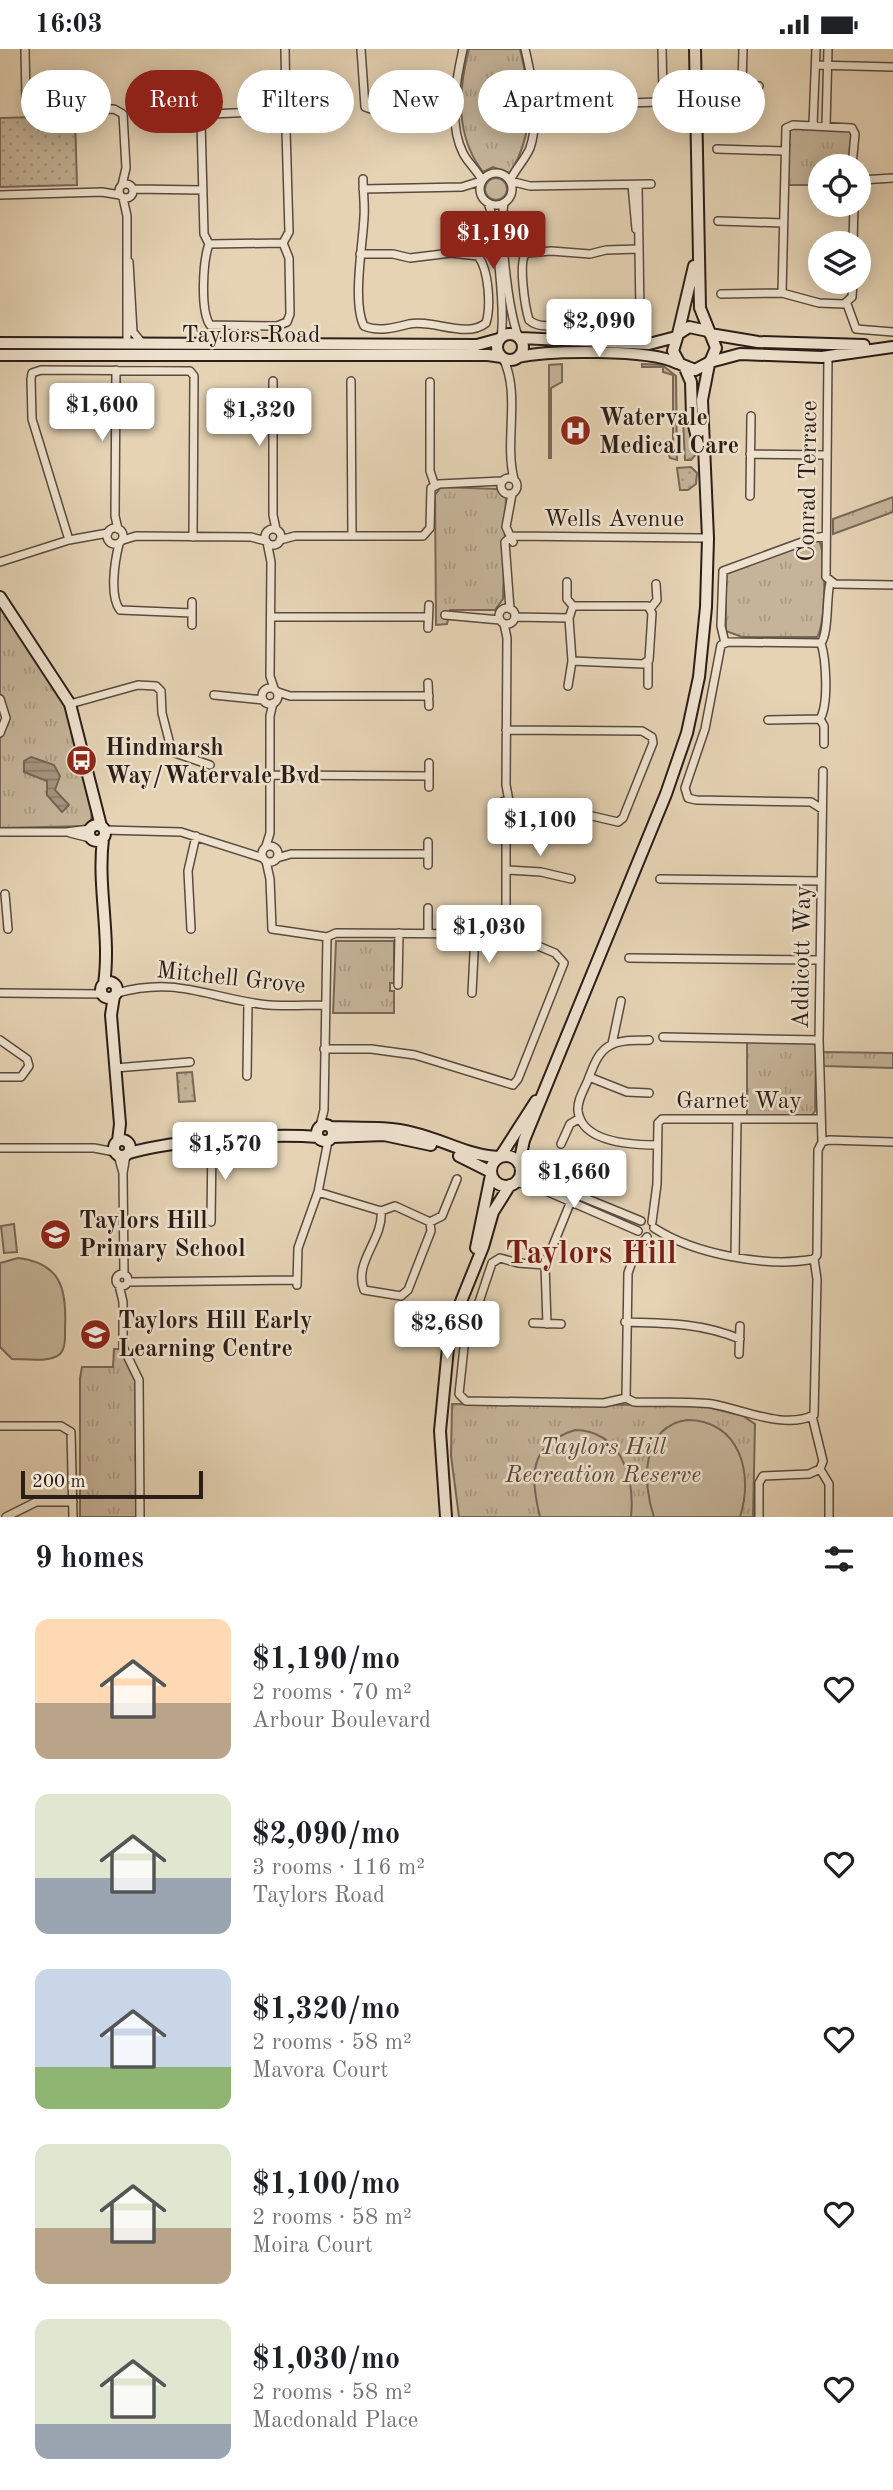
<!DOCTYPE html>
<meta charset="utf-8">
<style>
body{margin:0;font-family:"Old Standard TT",serif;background:#f2f2f2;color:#202124;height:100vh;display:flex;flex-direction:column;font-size:26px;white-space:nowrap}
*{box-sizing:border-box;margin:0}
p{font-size:23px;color:#757577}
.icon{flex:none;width:38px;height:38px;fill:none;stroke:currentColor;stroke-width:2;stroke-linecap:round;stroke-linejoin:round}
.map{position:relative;height:1468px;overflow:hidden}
.sheet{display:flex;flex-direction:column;background:#fff;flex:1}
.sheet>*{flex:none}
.guide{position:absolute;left:21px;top:21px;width:852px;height:63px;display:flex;gap:14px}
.buttons{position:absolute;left:808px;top:105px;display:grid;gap:14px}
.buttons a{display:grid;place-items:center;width:63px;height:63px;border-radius:50%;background:#fff;box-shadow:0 4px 18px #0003;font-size:35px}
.scale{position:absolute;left:21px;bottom:18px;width:182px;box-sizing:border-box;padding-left:7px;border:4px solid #2b1d18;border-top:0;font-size:19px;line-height:24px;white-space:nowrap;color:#2b1d18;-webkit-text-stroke:5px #eee2ce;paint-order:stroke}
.price{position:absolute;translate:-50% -60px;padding:0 16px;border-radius:7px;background:#fff;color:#222;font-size:23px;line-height:46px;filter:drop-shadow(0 2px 4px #0008)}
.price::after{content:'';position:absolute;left:50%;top:42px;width:21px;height:16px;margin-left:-10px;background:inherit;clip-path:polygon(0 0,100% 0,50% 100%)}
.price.selected{background:#8f2418;color:#fff}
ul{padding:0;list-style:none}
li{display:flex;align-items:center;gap:21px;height:175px;padding:0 35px}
li span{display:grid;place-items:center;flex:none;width:196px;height:140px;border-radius:14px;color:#555}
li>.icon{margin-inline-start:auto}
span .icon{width:84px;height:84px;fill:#fffc;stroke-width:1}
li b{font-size:30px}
h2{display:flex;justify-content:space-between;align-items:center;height:84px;padding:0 35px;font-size:30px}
.pill{padding:0 24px;border-radius:32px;background:#fff;box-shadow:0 4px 18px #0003;font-size:24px;line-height:63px}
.pill.selected{background:#8f2418;color:#fff}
.status{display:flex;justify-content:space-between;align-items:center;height:49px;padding:0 35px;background:#fff;direction:ltr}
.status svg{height:19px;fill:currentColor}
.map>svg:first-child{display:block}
.grass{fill:url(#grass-dots);stroke:#786858;stroke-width:2}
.park{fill:url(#park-tufts);stroke:#786858;stroke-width:2}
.garden{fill:#c5b499;stroke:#786858;stroke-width:2}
.water{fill:url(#water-rules);stroke:#756556;stroke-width:2}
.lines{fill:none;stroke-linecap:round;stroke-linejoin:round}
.street-casing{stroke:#5a4a3f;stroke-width:10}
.secondary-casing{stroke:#2b1d18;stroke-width:14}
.street{stroke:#eee2ce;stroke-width:7}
.secondary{stroke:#eee2ce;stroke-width:10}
.labels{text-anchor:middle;stroke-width:5;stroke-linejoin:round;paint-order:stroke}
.street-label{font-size:24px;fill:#2b1d18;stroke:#eee2ce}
.poi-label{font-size:24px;font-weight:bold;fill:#2b1d18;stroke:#eee2ce;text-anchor:start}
.park-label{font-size:24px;font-style:italic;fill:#594a3f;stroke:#eee2ce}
.district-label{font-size:32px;font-weight:bold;fill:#7a1f14;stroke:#eee2ce}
</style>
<div class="status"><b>16:03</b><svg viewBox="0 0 49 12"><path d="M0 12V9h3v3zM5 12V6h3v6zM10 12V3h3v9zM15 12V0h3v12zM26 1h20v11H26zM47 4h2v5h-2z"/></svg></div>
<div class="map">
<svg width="893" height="1468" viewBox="0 0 893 1468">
<defs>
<pattern id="grass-dots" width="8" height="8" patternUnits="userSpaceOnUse" patternTransform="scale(1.75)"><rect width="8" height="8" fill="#c5b499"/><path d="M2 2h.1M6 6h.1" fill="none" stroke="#a99a83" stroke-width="1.8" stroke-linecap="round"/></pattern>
<pattern id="park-tufts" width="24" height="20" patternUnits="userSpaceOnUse" patternTransform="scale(1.75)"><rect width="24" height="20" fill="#c5b499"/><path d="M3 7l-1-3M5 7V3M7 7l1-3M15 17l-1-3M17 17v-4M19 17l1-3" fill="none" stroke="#a99a83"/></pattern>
<pattern id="water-rules" width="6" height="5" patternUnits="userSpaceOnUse" patternTransform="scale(1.75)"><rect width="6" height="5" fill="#a6957f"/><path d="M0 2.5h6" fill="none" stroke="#877967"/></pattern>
</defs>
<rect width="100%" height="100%" fill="#e5d3b4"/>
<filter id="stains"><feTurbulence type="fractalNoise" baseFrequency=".00286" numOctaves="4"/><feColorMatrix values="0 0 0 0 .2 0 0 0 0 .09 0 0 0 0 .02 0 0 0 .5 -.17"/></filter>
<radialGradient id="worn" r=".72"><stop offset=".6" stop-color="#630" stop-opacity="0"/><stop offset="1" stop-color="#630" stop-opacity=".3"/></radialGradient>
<path class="grass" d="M75 67 77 136 0 138V69Z
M689 370 697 404 691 411H685L683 372Z
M691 418 697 424 696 435 688 441H680L677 419Z
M192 1023 195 1052 179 1053 177 1024Z"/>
<path class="park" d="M469 0H520C531 45 535 84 510 124L493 118 483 123C455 87 458 42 469 0Z
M846 78 853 85 849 117H821V136H786L790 79Z
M441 438 497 440 506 448 503 550 495 561H450L447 575 436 576 435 446Z
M893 448V463L833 485V470Z
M818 490C827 500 826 576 817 588H742L726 582 725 527 727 522Z
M0 555C20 585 43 615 60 646 72 668 100 757 89 777L0 779V690L8 668 0 644Z
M336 892H394V934H390V942H394V964H333Z
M747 993H811L816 997 815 1062 812 1066H747Z
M822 1003 893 1004V1019L823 1017Z
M114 1300H120L132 1319 136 1333 137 1468H80V1329L82 1318H113Z
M452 1355 700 1356 743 1367 755 1375 753 1468H459L451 1407Z"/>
<path class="garden" d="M485 140a11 11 0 1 1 22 0a11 11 0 1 1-22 0Z
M562 315V333L551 339V409H549V316Z
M642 315 662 316 676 327 677 411 670 409 668 403H673V326L663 323V318H642Z
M14 1175 17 1203 4 1204 1 1177Z
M18 1209C61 1214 67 1240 65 1279 65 1287 66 1299 60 1305 50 1314 24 1310 12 1310L0 1298V1214Z
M687 1371C740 1371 754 1425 740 1468H654C642 1433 641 1378 687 1371Z
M575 1381C621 1382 635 1428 631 1468H540C530 1428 528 1396 575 1381Z"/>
<path class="water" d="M31 708 54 716 60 727 55 741 69 756 62 763 47 746V732L24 723V712Z"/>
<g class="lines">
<defs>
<path id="street" d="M25 0 26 51 30 59 41 62 114 60 123 65 126 119 122 136
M361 0 365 58C393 70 428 51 456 65
M463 0C456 31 448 74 463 104 468 114 477 121 482 131
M816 16 893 18
M724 37H759
M742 37 743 0
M280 62 211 65 201 73 204 185 209 195C203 212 200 261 210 276L277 277 287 273 290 265 289 209 283 194
M280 62 286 81 289 183 283 194
M280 62 286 53 285 0
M533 63 548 57 657 53 663 44 662 0
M813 76 816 0
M826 77 828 0
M717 100 784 102
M852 117 855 85 852 79 793 76 786 79 782 244 819 254 844 255 852 248 853 233
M480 140a16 16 0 1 1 32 0a16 16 0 1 1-32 0Z
M861 131 893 129
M510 132 530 137 651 135
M510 132C515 120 525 111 530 99 540 70 532 29 525 0
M119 142a7 7 0 1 1 14 0a7 7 0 1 1-14 0Z
M632 136 636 180
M638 136 640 264C639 270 638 275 632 278 620 283 605 277 594 274 574 269 545 285 529 271 525 258 518 213 526 204L551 202 590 205 606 201 639 200
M133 140 202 141
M363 140 462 138 481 132
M0 146 102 143 120 146
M123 149 127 167V294
M488 154C497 176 505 264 501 288
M504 154C499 183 508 259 518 287
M718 172 783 174
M853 194 854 156
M209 195 283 194
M360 205H393L410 209 451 204 478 207C489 221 491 258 486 274 466 290 433 270 409 275 394 279 378 283 364 277 352 254 363 194 364 168 365 156 363 143 363 130
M129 213 133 283 142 294
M721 245 782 244
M847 255 856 280 893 283
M828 307 826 528 835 535 893 536
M503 309C521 346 504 391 514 430
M116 321 115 467 118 480
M273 332V466L276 480
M351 332 352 487
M430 333V422L435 437
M750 405 826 406
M501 437a8 8 0 1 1 16 0a8 8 0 1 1-16 0Z
M512 445 506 478 513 493
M750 447 751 367
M107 487a8 8 0 1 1 16 0a8 8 0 1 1-16 0Z
M265 488a8 8 0 1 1 16 0a8 8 0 1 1-16 0Z
M69 491 32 370 31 330 32 324 41 321 190 322 194 327 193 488
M123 491 136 487 251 488 266 492
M280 491 295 487H423L430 479 431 439 439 435 502 432
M267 493 271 513 270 627 274 639
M119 495C115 511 109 547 120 561L192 564
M0 513 69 491 108 484
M567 533V550L573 557
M573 557H648L652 564 649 611 643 615 572 612 569 569Z
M499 567a8 8 0 1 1 16 0a8 8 0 1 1-16 0Z
M510 560 505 493 512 487 702 489
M650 560 657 551 656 535
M445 566 500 571
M271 568H428
M515 568 569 569
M504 575 507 589 506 736 509 752
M192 576V553
M428 579 429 556
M725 594 721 577 723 522 813 489 826 487
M648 612V636
M428 634 429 657
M568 637 572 612
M262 647a8 8 0 1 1 16 0a8 8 0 1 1-16 0Z
M278 643 290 647H429
M214 646 263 651
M0 650 6 669 0 684
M70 655 138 636 156 637 161 642 162 664 172 703 210 716
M820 670 824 677V695
M768 671 820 670C829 655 826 610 821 594
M506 681 642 682 652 688 653 694 623 769 618 773 562 760 514 763
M270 726 429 727
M429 738V714
M498 760a8 8 0 1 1 16 0a8 8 0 1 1-16 0Z
M822 760 811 753 696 751 688 749 685 739 705 680 721 596 728 593 821 594C829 584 826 549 830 534
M104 781 181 783 263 809
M0 783H66L90 780
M70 784 90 789
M262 805a8 8 0 1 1 16 0a8 8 0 1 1-16 0Z
M266 797 270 784V667L273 654
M277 809 291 805H428
M266 812 270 830 272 880 327 888
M428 816V793
M506 821 541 823 571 830
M660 830 821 832
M5 845 8 880
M428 859V884
M191 880 188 822 196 787
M327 888 336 884 489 885 502 882 506 874V784L510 767
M629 909 820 911
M398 936 399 884
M0 944 102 945
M117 944C176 928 204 947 260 955 281 958 303 956 324 956
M472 944 475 885
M663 988 819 991
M0 991 27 1010 29 1017 21 1028H0
M649 991C637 992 621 990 611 996 598 1002 593 1018 588 1031 584 1041 577 1051 578 1062 582 1094 634 1096 657 1096
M612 995 621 952
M324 1000H371L415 1006 513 1036 518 1030 564 914 555 904 502 882
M115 1019 190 1013
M247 1027 248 953
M589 1028 627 1043 649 1044
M320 1077 324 1061 327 888
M822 1093 819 991 823 722
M561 1095 570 1075 580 1069
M0 1099H94L115 1103
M118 1106 123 1124
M520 1120 541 1131 641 1172
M515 1133 539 1139 638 1182
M318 1143 381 1162
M571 1152 545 1216 518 1214 500 1209 492 1214 464 1298 459 1345 466 1352 604 1354 626 1349
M395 1157 430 1173 431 1182 408 1241 401 1247 364 1241C353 1213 384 1190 381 1162Z
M211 1173 212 1093
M430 1173 442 1167 457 1130
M652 1173 657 1135 658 1074 662 1070H819
M654 1179C694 1205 767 1219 814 1210L817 1206 818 1101 822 1093 829 1091 893 1093
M735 1208 737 1070
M545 1216 547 1275
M116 1231a6 6 0 1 1 12 0a6 6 0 1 1-12 0Z
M124 1225 123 1124 126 1106
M128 1233 297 1231
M119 1236 123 1253V1298L139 1331 140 1468
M297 1236 298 1199 318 1143 328 1092
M625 1273C666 1274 702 1274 740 1290
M533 1274 561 1275
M739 1305 740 1277
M626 1349 634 1353C659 1354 687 1352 712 1355 742 1360 784 1381 814 1366L817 1230 814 1210
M626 1349 628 1224 636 1202 647 1188
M812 1367 823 1412 820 1420
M0 1377H61L71 1383 73 1468
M820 1420 829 1435V1468
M6 1468 36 1453H73
M759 1468V1434L763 1427 809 1425 820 1420"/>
<path id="secondary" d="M695 0 700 259 716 299 710 313 695 321 680 315 673 302 678 285 689 278 708 282
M497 298a13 13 0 1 1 26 0a13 13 0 1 1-26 0Z
M678 285 694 217
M710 285 758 293 864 296
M520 289 649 295 676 288
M0 294 477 296 499 290
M0 306H488L502 308
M518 308C550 301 649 300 677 314
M710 313 740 305 822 308 893 298
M685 319 691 333 692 368 699 397
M0 548 70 655 101 777
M89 784a8 8 0 1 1 16 0a8 8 0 1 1-16 0Z
M103 790C97 838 111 887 104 935
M101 941a8 8 0 1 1 16 0a8 8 0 1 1-16 0Z
M114 947 111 966 120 1075 118 1092
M317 1084a8 8 0 1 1 16 0a8 8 0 1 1-16 0Z
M331 1078C359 1079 387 1077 414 1084 444 1091 469 1107 499 1108
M332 1088 384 1086 431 1096
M114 1099a8 8 0 1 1 16 0a8 8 0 1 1-16 0Z
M129 1104C175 1091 270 1084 318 1088
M459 1107 491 1123
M491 1122a15 15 0 1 1 30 0a15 15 0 1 1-30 0Z
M500 1108 536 1052
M519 1115 524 1091 666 745 687 684 699 628 706 558 708 489 702 351 709 315
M476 1199 491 1126
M446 1468 440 1382 448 1299 456 1265 483 1198 493 1163 510 1136"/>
</defs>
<use href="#street" class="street-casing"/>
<use href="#secondary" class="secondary-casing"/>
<use href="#street" class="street"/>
<use href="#secondary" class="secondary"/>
</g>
<defs>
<symbol id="hospital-disc" viewBox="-11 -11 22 22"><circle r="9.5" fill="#8f2418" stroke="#eee2ce"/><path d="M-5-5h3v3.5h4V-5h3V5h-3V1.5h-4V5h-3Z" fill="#fff"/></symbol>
<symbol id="bus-disc" viewBox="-11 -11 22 22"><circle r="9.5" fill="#8f2418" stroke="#eee2ce"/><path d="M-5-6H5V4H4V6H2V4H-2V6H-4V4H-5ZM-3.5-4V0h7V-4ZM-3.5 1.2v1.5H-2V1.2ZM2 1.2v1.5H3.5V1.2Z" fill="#fff"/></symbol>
<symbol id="school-disc" viewBox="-11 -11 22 22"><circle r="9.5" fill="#8f2418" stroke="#eee2ce"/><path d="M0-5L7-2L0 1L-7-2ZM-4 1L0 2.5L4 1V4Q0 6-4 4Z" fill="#fff"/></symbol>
</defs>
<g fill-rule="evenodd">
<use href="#hospital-disc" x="558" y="364" width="35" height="35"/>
<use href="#bus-disc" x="64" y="694" width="35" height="35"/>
<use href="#school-disc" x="38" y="1168" width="35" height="35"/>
<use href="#school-disc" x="78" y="1268" width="35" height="35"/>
</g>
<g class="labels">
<g class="street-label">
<text x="251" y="293">Taylors Road</text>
<text transform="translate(807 432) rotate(-89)" y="8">Conrad Terrace</text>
<text x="614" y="477">Wells Avenue</text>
<text transform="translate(801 908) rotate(-89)" y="8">Addicott Way</text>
<text transform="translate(231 928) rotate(6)" y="8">Mitchell Grove</text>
<text x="739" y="1059">Garnet Way</text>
</g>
<g class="poi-label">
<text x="599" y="376">Watervale<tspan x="599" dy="28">Medical Care</tspan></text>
<text x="105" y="706">Hindmarsh<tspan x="105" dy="28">Way/Watervale Bvd</tspan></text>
<text x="79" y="1179">Taylors Hill<tspan x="79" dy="28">Primary School</tspan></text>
<text x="118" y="1279">Taylors Hill Early<tspan x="118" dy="28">Learning Centre</tspan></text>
</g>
<g class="park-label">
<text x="603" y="1405">Taylors Hill<tspan x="603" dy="28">Recreation Reserve</tspan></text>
</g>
<g class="district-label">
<text x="591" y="1214">Taylors Hill</text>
</g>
</g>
<rect width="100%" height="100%" filter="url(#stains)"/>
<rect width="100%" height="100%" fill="url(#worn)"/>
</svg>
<div class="buttons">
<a><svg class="icon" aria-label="locate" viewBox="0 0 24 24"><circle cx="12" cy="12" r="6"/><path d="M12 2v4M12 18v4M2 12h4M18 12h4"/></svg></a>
<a><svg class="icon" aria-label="layers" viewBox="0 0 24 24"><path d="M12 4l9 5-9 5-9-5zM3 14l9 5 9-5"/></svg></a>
</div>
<div class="scale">200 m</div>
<b class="price selected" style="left:493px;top:222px">$1,190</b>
<b class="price" style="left:599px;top:310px">$2,090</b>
<b class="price" style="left:102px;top:394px">$1,600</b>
<b class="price" style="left:259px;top:399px">$1,320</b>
<b class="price" style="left:540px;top:809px">$1,100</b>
<b class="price" style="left:489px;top:916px">$1,030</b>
<b class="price" style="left:225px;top:1133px">$1,570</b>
<b class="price" style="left:574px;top:1161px">$1,660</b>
<b class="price" style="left:447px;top:1312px">$2,680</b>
<div class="guide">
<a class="pill">Buy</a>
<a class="pill selected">Rent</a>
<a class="pill">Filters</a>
<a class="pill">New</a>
<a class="pill">Apartment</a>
<a class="pill">House</a>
</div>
</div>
<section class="sheet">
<h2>9 homes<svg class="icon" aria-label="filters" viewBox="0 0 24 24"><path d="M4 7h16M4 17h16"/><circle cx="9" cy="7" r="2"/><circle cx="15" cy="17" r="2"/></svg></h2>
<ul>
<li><span style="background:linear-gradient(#ffd9b3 60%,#b9a48a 0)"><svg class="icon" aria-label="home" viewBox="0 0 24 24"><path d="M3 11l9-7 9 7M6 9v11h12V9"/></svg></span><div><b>$1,190/mo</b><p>2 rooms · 70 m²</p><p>Arbour Boulevard</p></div><svg class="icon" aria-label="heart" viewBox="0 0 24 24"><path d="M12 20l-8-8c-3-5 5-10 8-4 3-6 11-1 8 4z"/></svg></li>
<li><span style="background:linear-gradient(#dfe7d0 60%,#9aa5b1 0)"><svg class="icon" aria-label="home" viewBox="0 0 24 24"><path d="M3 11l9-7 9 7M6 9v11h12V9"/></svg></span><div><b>$2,090/mo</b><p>3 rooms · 116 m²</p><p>Taylors Road</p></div><svg class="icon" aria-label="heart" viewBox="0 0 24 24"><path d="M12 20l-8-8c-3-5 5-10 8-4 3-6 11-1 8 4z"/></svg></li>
<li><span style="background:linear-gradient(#c9d6e8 70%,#8fb573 0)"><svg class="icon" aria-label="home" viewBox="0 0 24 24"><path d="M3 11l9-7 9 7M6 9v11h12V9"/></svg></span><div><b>$1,320/mo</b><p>2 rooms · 58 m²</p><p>Mavora Court</p></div><svg class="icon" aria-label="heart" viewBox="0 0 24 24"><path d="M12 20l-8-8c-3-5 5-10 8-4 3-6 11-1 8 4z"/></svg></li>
<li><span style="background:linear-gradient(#dfe7d0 60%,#b9a48a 0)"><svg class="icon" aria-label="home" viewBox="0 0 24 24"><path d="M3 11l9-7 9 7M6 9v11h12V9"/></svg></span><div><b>$1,100/mo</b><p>2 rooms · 58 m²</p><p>Moira Court</p></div><svg class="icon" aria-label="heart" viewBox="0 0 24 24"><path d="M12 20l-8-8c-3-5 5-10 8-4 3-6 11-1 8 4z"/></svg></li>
<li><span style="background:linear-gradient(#dfe7d0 75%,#9aa5b1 0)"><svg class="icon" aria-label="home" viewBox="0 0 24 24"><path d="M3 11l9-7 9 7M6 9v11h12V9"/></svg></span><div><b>$1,030/mo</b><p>2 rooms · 58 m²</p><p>Macdonald Place</p></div><svg class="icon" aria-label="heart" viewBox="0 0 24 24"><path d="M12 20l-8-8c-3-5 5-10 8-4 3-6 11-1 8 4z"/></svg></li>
</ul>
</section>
